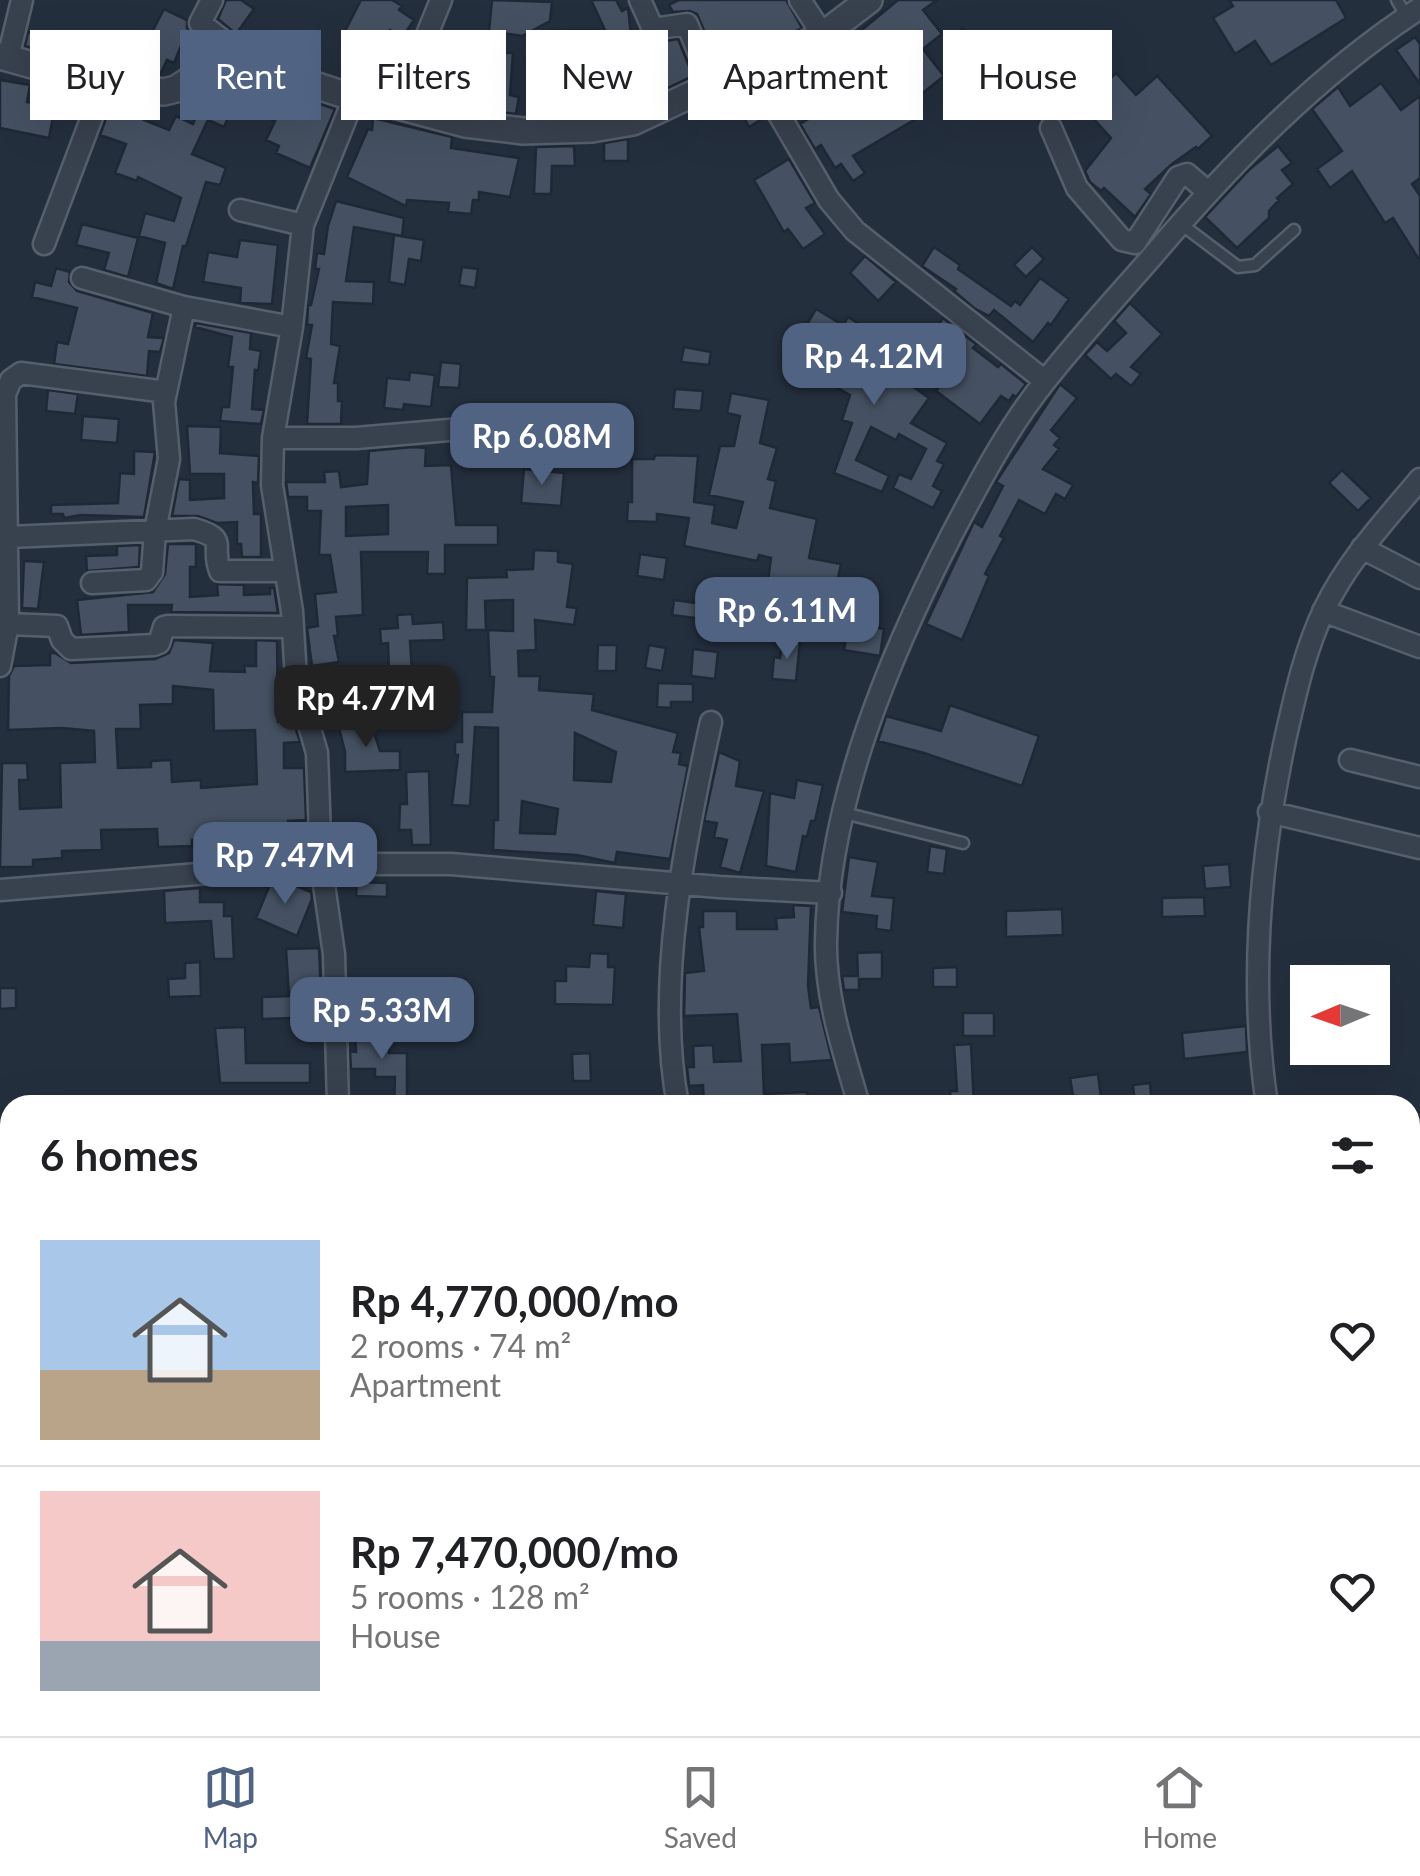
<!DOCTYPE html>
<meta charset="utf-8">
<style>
body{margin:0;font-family:Lato,sans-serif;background:#f6f6f6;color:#202124;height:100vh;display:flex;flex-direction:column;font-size:38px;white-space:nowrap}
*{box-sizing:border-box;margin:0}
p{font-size:32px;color:#757577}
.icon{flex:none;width:55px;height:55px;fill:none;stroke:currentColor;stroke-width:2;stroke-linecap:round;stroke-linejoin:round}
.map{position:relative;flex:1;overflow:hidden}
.panel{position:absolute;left:0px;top:1095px;width:1420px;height:642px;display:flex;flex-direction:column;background:#fff;border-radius:30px 30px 0 0;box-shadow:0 10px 40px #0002}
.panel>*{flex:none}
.top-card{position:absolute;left:30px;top:30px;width:1360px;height:90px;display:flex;gap:20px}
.needle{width:65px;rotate:268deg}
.buttons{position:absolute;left:1290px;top:965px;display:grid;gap:20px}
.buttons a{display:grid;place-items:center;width:100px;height:100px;border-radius:0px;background:#fff;box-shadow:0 10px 40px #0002;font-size:50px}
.price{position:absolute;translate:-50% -85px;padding:0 22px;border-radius:20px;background:#506383;color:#fff;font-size:32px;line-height:65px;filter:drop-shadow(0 2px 5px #0008)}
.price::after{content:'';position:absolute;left:50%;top:60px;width:30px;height:22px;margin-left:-15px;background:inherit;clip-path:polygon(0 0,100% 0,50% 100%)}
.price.on{background:#222;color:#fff}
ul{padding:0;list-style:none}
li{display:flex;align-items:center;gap:30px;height:250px;padding:0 40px}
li+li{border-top:2px solid #e0e0e0}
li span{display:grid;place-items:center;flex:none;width:280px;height:200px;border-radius:0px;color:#555}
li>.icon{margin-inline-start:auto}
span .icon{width:120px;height:120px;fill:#fffc;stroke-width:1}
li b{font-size:42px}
h2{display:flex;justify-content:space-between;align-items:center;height:120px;padding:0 40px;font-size:42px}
.pill{padding:0 35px;border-radius:0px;background:#fff;box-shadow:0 10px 40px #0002;font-size:35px;line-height:90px}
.pill.on{background:#506383;color:#fff}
.dock{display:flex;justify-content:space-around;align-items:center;height:140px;border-top:2px solid #e0e0e0;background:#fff;font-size:28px;color:#757577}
.dock a{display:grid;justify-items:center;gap:5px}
.dock .on{color:#506383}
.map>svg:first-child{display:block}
.building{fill:#455162;stroke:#1f2835;stroke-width:2.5;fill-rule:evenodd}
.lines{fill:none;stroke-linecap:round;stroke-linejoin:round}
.service-casing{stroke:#565f6c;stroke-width:15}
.minor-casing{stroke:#565f6c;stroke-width:25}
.tertiary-casing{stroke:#565f6c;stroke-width:30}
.service{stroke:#38414e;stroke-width:10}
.minor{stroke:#38414e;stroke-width:20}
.tertiary{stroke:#38414e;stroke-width:25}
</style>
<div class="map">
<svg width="1420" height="1736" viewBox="0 0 1420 1736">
<rect width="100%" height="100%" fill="#242f3e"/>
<path class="building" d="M226 0H241L254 9 236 34 218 19Z
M361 0H392L402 6 399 10 414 20 402 38 390 30 371 60 364 83 350 79 356 59 344 53 352 40 343 35Z
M492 0 552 2 550 21 522 36 489 31Z
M591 0H616L622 11 628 8 636 79 610 81 609 99H604V110L583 113V109H554L555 56H546L549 30H605Z
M679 0H786L802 28 751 53 747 43 715 56 697 14 690 11 673 12 669 5Z
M898 0H937L923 10 942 34 923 49 944 76 914 100 921 109 911 116 914 120 853 156 865 173 853 181 841 164 835 168 821 145 815 149 800 124 827 108 814 84 787 101 774 78 820 55 834 77 869 56 865 52 870 48 858 33Z
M1229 0H1336L1346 18 1271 65 1255 41 1235 54 1213 18 1233 6Z
M164 9 187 20V28L194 36 190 44 183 41 174 63 167 60 160 75 135 65Z
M963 28 975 44 960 55 948 38Z
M28 32 73 48 70 59 25 46Z
M1415 37 1420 44V84L1396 50Z
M678 39 693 76 664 90 644 50 660 42Z
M458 51 513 53 510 95 519 97 516 114 493 111 494 105 456 103Z
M1116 73 1136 95 1157 76 1212 136 1198 149 1196 147 1172 164 1145 189 1151 194 1135 217 1104 188 1101 191 1090 182 1085 171 1111 138 1081 105Z
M222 78H242L262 85 261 88 285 99 299 104 302 98 335 109 310 168 276 153 279 146 266 140 275 121 235 102 224 127 208 120 192 154 226 168 220 185 206 182 186 246H183L173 289 156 283 165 243 139 236 145 213 174 221 181 198 138 177 137 181 115 173 126 144 100 135 112 102 148 110 144 120 169 130 176 116 193 124 206 94 208 95 214 84Z
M0 80 30 85 27 102 55 107 49 138 0 128Z
M1381 83 1401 110 1420 96V178L1412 184 1420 196V261L1393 218 1385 223 1352 171 1330 188 1317 169 1342 151 1312 109 1338 87 1350 106Z
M748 89 765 117 749 127 733 95Z
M373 118 452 137 451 148 519 158 510 197 479 192V200H473L471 214 448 212 449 203 407 200 406 206 347 177 368 129 372 130Z
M628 139V161H604V143Z
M574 146 575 166H552L551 194H534L536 147Z
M1278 146 1292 163 1282 170 1293 184 1277 198 1279 200 1269 211V218L1237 248 1205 217 1250 169Z
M789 159 815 203 806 208 825 234 803 249 788 229 784 232 754 180Z
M336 201 404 218 402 236 354 227 346 281 374 282 373 304 333 302 331 344 340 346 334 383H338V401H342L341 424H307L311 359 306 358 312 325H307L308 305H311L319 269H315L317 253 324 254 328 226Z
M82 224 138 238 128 277 104 270 109 253 76 245Z
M394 235 424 240 421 261 409 259 405 285 389 282Z
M240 240 278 245 272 304 240 303 241 288 203 282 208 252 237 257Z
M934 247 960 265 958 269 1011 306 1015 301 1020 305 1040 278 1069 299 1051 325 1048 323 1033 342 994 310 989 316 974 308 954 291 956 289 922 266Z
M1032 247 1044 259 1026 277 1014 265Z
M865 256 896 282 878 301 850 273Z
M462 267 478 269 475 288 459 285Z
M56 268 70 272 69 282 77 291 153 313 148 337 164 338 160 352 149 351 147 376 54 364 57 342 68 344 77 308 32 297 35 282 51 286Z
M1130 303 1162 334 1131 367 1141 374 1131 386 1116 374 1111 379 1085 355 1097 342 1107 351 1126 333 1114 321Z
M816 309 843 325 848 317 880 337 865 362 900 382 902 379 929 398 911 423 947 443 937 461 944 464 933 486 942 491 933 508 893 488 899 474 911 479 926 449 899 434 896 440 871 427 856 460 889 476 882 492 834 473 852 423 842 420 850 395 827 382 826 386 810 378 828 338 806 326Z
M943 318 976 344 973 348 998 367 1001 364 1026 384 1016 397 1013 395 1009 401 1001 396 980 424 936 391 953 369 924 346Z
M196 323 251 333 250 349 261 351 258 371 255 370 252 409 264 410 261 424 220 421 222 407H229L233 367H228L232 337 195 327Z
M684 347 711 352 709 365 681 362Z
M441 362 461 364 459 388 438 387Z
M410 372 435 375 431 407 404 404 403 410 384 408 387 378 409 380Z
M1060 384 1077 398 1051 430 1060 438 1054 445 1059 449 1043 469 1073 485 1065 499 1056 494 1045 514 1019 500 1000 536 1004 538 985 574 989 576 962 640 926 624 974 522 982 527 1003 486 996 482Z
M675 389 703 391 701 411 673 409Z
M48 390 78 394 75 414 46 411Z
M731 393 769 400 760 443 777 448 768 479 776 481 770 508 817 519 809 558 841 564 831 610 766 596 771 558 759 555 757 561 684 546 689 518 657 514V522L627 521 628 502H632V459H654L655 455 698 456 694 502 715 505 712 523 736 528 743 502 709 495 720 446H734L740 416 727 413Z
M83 416 119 419 117 443 81 440Z
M187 426 221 427 220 453 259 456 258 483 253 482 254 514H261V557H242L241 544H237V522L217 523 198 516H172L179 479 190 480V500L224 498V474H190Z
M479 441 491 442 490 461 472 460 473 442Z
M413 447 426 448 425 466 451 465 456 525H498V545H445V574H427L428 552H361L363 615 336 617 338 636H334L339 662 312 666 307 628 318 626 315 594 336 592 330 555H319L321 511H307V497H288L286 482H325L324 472 339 471 341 487 367 484 369 451ZM388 505V534L346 536V507Z
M134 451 155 452 144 517 81 515 64 518 63 514H51V505L118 503 120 473 134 474Z
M524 469 564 473 561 506 521 503Z
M1342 470 1371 498 1358 511 1329 483Z
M168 544H196V567H190V597L218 595 217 584 244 585V595L270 594V588H274L278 613 171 612 172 605H128L129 632 81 635 77 600 153 592 165 574Z
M140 545 139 567 87 571 86 556 117 555V546Z
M534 550 558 551V562L573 564 567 607 577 608 574 625 535 620 536 650 518 651 519 676H540L539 690 594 694 592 710 678 733 673 752 681 753 679 764 688 766 670 859 617 852 615 863 577 855 493 850 494 820H498V728L475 727 470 806 452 805 458 755H455V742H462V712H492L494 677H490L488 630 513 631V600L485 601 486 630H466L467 578 507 577 506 570 533 569ZM575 733 616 752 611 782 574 780ZM522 801 558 809 555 834 520 833Z
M640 554 667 558 664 580 637 576Z
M24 561 44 562 38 609 22 608Z
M714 596 737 602 733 616 741 619 737 634 709 628 711 620 672 615 674 600 711 605Z
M412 614 413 624 443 622 444 640 410 641 412 671 389 672 388 643 381 644 380 629 398 628 397 615Z
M850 615 864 617 863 625 884 629 880 656 844 650Z
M174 640 213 643 210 671 245 672 244 666H256V640L277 641 278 722 293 720 300 742 284 743V768H304L306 820 288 821 289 852 230 850 229 838 192 840V846L158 847 157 829 101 830 102 850 62 851V858L33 860V867H0L2 763H27L28 780H19L20 809 61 807 60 763 95 762 94 731 62 728 8 730 9 676 14 666 50 665V653H55L71 663 155 659 169 653ZM173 686 213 690 214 731 255 730 257 784 201 788V780L172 782 171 760 151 761V767L118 768 116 729H141L140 705 173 704Z
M783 640 800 642 796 681 772 679 774 657 780 658Z
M598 645H617L616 671H597Z
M649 645 666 648 662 671 645 668Z
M693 649 718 652 715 679 691 676Z
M658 683 693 684V702H671V708L657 707Z
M950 705 1039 736 1022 786 924 753 878 741 886 716 941 731Z
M370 720 380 751H400V770L345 772V752L339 728Z
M719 752 740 761 736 786 764 791 740 873 720 867 727 840 714 837 717 823 704 821Z
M429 771 431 845H412L411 830H399L400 804H407L406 772Z
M797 780 823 785 815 821H811L807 837 803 836 796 872 766 866 770 793 794 798Z
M930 846 947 849 944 874 927 872Z
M849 857 878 862 872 896 894 898 891 931 876 929 877 916 842 912Z
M1229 864 1231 887 1205 889 1203 866Z
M284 881 311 892 312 899 297 936 256 918 271 882Z
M357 882 387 883V897L356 896Z
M200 888V902H224V916H232L234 959H214L211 921 165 923 164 891Z
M596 891 626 894 623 928 593 925Z
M1204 897 1205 916 1162 917V898Z
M793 905 811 906 808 986 811 1008 819 1007 832 1060 790 1063 789 1044 762 1045 764 1094 807 1092 808 1105H704L703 1085 689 1086 687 1067H694L693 1046 713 1045 714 1062 741 1061 737 1014 684 1016 685 973 704 971 699 927H703V911H737V929H777L776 918 794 917Z
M1062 909 1063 935 1006 937V911Z
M319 948 322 1017 262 1019V997L289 996 286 949Z
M882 952V979H859V990H844L842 976H858L857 953Z
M590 953 608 954V967H615L613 1005 555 1004V981H566V966L589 967Z
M200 962 201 996 169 997 168 979 185 978V963Z
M957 967V987H933V968Z
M0 988H16V1008L0 1009Z
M963 1013H994V1036H963Z
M1246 1026 1247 1052 1184 1059 1182 1033Z
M245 1027 246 1063H310V1083H220L215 1028Z
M388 1032 389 1053H407V1105H394L395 1077H375V1069H351L350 1051 356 1052 355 1033Z
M971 1044 974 1105H951L950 1091H957L954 1045Z
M590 1053 591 1081H573L572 1054Z
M1098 1074 1102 1105H1079L1077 1096H1073L1070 1078Z
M1150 1083 1152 1105H1135L1133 1085Z"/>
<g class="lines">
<defs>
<path id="service" d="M1397 0 1407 17
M1181 224 1238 267 1255 265 1294 230
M844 813 963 843
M1410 1308 1420 1304"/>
<path id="minor" d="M212 0 200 23 226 43 228 61
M640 0 653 29 687 24 712 85
M800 0 823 35
M8 58 22 0
M753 70 829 200 855 231 1045 381
M398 106 441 0
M1051 128 1077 188 1122 240 1135 243 1178 177 1187 174 1208 192
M240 210 303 225
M44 244 104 85
M82 278 184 307 292 327
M273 438H356L507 425
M9 537 194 529C230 539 210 546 220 571H285
M1362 548 1420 578
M92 583 146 580 152 572 155 531 169 459 164 402 184 307
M1323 611 1420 647
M8 624 57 626 62 640 71 649 154 645 159 643 164 627 168 626 292 627
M0 666 8 624 5 394 11 380 21 373 166 392
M1350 760 1420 777
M1269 812 1420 848
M0 890 321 864H451L719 887 831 893
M338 1105 334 954 321 864 317 753 296 680 292 611 272 485 273 438 292 327 303 225 354 98
M678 1105C655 985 685 840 711 722
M859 1105C844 1053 825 997 826 942 828 802 889 657 952 534 980 481 1008 427 1046 380 1079 338 1115 299 1150 259 1229 166 1317 75 1420 8
M1267 1105C1249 985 1260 858 1285 740 1295 696 1305 649 1325 608 1348 560 1385 521 1420 479
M0 1192 10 1193
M0 1415 10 1416
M0 1475 10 1432
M1410 1523 1420 1538
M0 1604 10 1608
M0 1658 10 1663
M146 1728 164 1736
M205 1728 226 1736
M749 1728 774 1736
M1133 1728 1139 1736
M451 1736 452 1728
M1002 1736 1004 1728"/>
<path id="tertiary" d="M0 56 104 85 164 92 176 89 217 62H245L354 98 398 106 465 124 523 131 592 129 633 122 712 85 753 70 823 35 869 0"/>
</defs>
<use href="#service" class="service-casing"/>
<use href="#minor" class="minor-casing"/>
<use href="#tertiary" class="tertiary-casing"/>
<use href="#service" class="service"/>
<use href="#minor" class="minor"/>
<use href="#tertiary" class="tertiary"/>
</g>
</svg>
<div class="buttons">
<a><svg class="needle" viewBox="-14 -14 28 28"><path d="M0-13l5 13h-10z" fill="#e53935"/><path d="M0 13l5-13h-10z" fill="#757577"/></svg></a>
</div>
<b class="price" style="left:874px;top:408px">Rp 4.12M</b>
<b class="price" style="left:542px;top:488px">Rp 6.08M</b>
<b class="price" style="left:787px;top:662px">Rp 6.11M</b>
<b class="price on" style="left:366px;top:750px">Rp 4.77M</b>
<b class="price" style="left:285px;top:907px">Rp 7.47M</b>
<b class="price" style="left:382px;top:1062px">Rp 5.33M</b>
<div class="top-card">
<a class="pill">Buy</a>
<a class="pill on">Rent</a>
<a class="pill">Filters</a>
<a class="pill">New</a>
<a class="pill">Apartment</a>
<a class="pill">House</a>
</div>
<section class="panel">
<h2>6 homes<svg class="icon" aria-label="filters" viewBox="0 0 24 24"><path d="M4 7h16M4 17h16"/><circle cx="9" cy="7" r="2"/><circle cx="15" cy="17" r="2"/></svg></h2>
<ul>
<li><span style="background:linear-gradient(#a9c7e8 65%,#b9a48a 0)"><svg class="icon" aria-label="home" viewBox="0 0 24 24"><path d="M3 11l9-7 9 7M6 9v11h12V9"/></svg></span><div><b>Rp 4,770,000/mo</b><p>2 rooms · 74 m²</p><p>Apartment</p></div><svg class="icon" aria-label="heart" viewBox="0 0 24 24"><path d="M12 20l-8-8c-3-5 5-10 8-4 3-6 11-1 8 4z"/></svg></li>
<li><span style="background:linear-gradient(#f6c9c9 75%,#9aa5b1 0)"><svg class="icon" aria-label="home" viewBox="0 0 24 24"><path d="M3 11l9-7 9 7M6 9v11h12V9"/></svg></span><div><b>Rp 7,470,000/mo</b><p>5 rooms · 128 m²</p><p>House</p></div><svg class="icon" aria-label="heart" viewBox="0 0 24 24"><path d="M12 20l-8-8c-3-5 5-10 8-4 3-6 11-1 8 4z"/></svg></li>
</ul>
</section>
</div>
<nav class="dock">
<a class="on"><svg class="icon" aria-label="map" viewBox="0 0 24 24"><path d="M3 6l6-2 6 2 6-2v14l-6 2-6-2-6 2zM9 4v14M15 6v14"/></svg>Map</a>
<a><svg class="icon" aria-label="saved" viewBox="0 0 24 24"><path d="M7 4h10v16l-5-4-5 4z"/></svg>Saved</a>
<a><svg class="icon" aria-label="home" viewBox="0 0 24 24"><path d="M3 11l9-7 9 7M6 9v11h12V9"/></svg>Home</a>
</nav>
